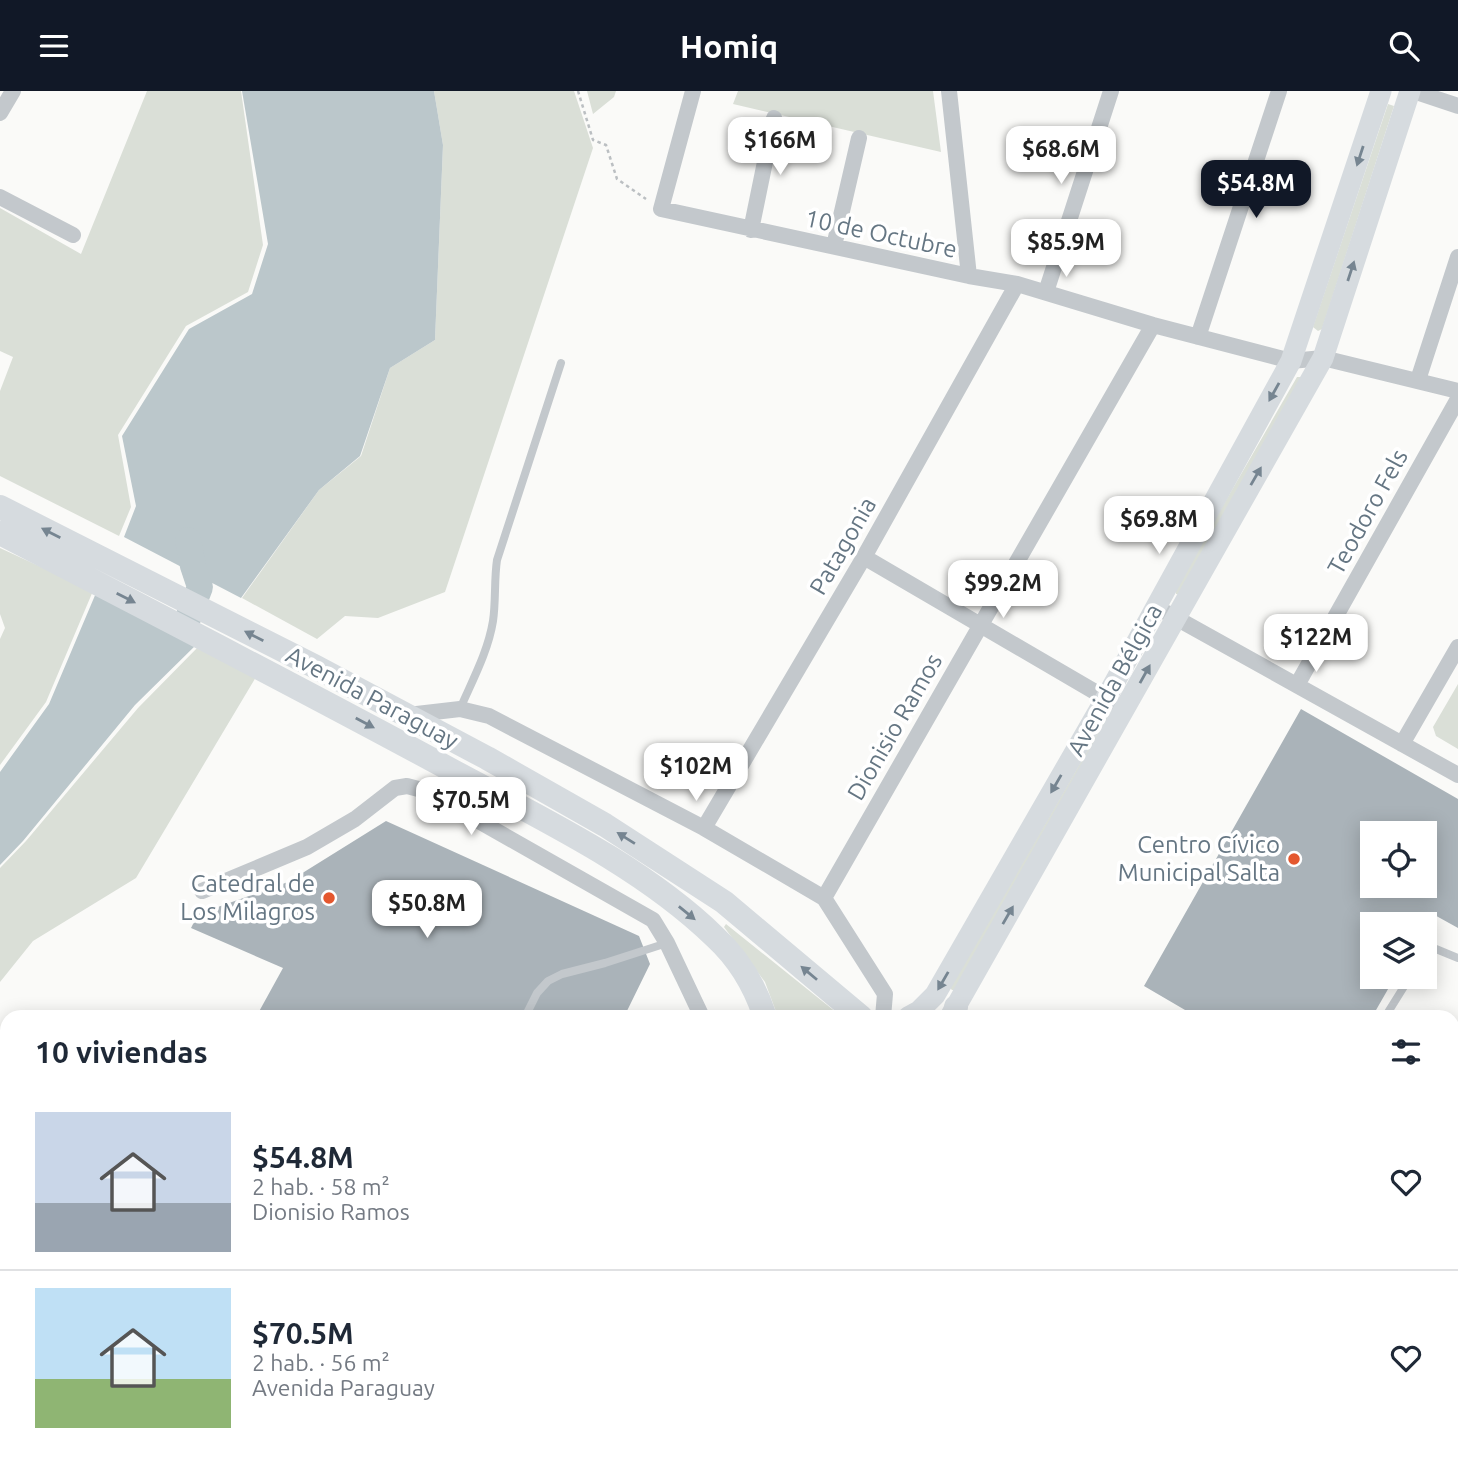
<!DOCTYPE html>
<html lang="es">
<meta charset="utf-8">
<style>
body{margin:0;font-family:Ubuntu,sans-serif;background:#f2f2f3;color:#1f2937;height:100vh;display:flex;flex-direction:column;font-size:26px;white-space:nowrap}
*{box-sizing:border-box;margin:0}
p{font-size:23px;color:#747a83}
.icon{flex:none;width:38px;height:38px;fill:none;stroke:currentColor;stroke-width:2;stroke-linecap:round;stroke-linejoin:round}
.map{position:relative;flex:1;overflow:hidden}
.details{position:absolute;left:0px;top:919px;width:1460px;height:450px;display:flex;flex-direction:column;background:#fff;border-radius:21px 21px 0 0;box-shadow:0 4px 18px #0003}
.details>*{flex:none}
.fabs{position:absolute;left:1360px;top:730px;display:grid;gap:14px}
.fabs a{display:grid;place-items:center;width:77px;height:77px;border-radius:0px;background:#fff;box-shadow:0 4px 18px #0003;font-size:35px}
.price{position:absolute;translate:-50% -60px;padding:0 16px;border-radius:14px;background:#fff;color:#222;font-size:23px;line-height:46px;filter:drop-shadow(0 2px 4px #0008)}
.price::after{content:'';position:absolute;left:50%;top:42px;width:21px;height:16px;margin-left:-10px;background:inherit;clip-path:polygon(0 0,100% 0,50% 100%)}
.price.current{background:#111827;color:#fff}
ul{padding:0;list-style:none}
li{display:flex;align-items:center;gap:21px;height:175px;padding:0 35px}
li+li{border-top:2px solid #e0e1e3}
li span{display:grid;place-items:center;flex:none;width:196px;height:140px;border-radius:0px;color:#555}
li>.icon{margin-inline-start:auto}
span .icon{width:84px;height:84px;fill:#fffc;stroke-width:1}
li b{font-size:30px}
h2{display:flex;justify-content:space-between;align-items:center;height:84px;padding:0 35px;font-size:30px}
header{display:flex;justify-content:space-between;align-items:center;height:91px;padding:0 35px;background:#111827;color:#fff;font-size:32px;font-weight:600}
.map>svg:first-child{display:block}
.green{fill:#dadfd7}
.water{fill:#bbc7cb}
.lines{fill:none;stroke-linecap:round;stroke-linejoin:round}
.river{stroke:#bbc7cb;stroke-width:26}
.building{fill:#aab3b9;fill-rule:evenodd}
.path{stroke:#bbbfc2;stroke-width:2.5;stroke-dasharray:3.5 3.5;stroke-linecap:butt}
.lane{stroke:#c3c8cc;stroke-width:8}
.street{stroke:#c3c8cc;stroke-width:16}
.secondary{stroke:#d6dbdf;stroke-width:21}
.primary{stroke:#d6dbdf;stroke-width:24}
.oneway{fill:#768591}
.poi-dot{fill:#e4572e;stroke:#fff;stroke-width:2.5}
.labels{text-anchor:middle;stroke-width:7;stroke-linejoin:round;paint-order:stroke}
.street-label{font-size:24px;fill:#657683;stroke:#fff}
.poi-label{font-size:24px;fill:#657683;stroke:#fff;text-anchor:end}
</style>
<header><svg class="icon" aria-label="menu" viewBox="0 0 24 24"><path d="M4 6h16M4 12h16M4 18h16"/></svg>Homiq<svg class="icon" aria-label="search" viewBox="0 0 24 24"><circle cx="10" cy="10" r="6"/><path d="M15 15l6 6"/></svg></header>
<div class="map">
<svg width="1458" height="1367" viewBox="0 0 1458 1367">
<rect width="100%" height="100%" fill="#fafaf8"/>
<path class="green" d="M147 0H241L263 154 248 201 186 235 118 344 131 416 119 445 0 385V300L13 266 0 260V117L81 163Z
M434 0H574L593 57 445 501 378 527 345 525 317 548 242 507 319 399 361 365 390 277 435 249 443 54Z
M587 0H616L614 6 593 23Z
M738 0H933L941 61 733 13Z
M1388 13 1394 15 1322 238 1318 240 1313 236Z
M1297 286H1302L1181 504 1176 503V496Z
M0 457 93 500 46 611 0 674V548L5 537 0 523Z
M199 555 256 586 136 787 33 850 0 891V777L26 750 138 617Z
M1458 593V658L1436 645 1433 636Z
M1108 624 1110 628 957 899H952L950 897Z
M726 833 842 926H778L765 891 724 836Z"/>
<path class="water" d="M242 0H434L443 54 435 249 390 277 360 365 319 399 241 507 124 446 136 415 122 345 189 238 252 203 268 153Z
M96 502 197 553 135 614 23 750 0 774V681L49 613Z"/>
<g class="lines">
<path class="river" d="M185 535 200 496 193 475 188 449"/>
</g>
<path class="building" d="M1301 618 1458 708V837L1431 822 1425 833H1372V886H1395L1372 926H1197L1144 895ZM1372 742H1424V794H1372Z
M386 730 639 845 650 873 624 926H256L283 877 191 837 198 823 288 791Z
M298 1362H452V1367H298Z"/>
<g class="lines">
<path class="path" d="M578 0 593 49 606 54 617 88 646 108"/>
<path class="lane" d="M460 618C472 590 488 561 493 530 496 510 494 489 497 469L561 272
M1424 863 1436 858 1458 867
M525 926 537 902 548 890 562 883 605 872 667 852
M1385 926 1410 886
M1452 1121 1458 1114
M317 1362V1367"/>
<path class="street" d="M693 0 661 118 969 185 1017 193 1153 234 1291 270 1323 267 1458 300
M949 0 969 185
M1413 0 1458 15
M0 22 13 0
M0 106 73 144
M751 139 774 27
M834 155 859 47
M1046 201 1111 0
M1198 246 1279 0
M1418 289 1458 166
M864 466 1114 612
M1167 522 1458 684
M1297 594 1458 308
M408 624 460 618 489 625 704 737 824 807 885 903 883 926
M1402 653 1458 556
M704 737 864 466 1017 193
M202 800 307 756 355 728 395 697 407 695 426 700 653 829 667 852 702 926
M824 807 1153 234
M0 1227 7 1226
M1102 1362 1103 1367"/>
<path class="secondary" d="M908 926 919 920 935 904 1106 607 1291 270 1381 0
M950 926 1323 267 1410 0
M0 1037 7 1042
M166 1362 167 1367
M482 1362V1367
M619 1362 630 1367"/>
<path class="primary" d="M0 416 314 575 487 667 605 734 724 811 861 926
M0 442C151 520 302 598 451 679 540 727 642 775 715 846 739 868 755 895 765 926
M954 926 956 916
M792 1362V1367
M1424 1362 1431 1367"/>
</g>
<defs><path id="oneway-solid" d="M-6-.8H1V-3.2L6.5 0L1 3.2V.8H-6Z" transform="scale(1.75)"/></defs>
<g class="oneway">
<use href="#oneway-solid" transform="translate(1360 65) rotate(108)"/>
<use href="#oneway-solid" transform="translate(1351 180) rotate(-72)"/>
<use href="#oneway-solid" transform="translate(1274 301) rotate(119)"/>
<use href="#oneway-solid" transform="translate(1256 385) rotate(-60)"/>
<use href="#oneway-solid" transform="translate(51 442) rotate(-153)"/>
<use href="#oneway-solid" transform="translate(126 507) rotate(27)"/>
<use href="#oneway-solid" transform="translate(254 545) rotate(-153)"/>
<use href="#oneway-solid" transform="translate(1145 583) rotate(-61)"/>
<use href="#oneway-solid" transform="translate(365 632) rotate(28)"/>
<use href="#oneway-solid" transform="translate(1056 693) rotate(120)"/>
<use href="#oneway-solid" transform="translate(626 747) rotate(-148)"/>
<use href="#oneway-solid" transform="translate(687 822) rotate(39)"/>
<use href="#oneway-solid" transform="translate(1008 824) rotate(-60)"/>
<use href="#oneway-solid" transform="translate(809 882) rotate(-140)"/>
<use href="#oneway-solid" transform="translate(943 890) rotate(120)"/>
</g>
<g class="poi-dot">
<circle cx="1294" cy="768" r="7"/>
<circle cx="329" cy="807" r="7"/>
</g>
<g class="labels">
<g class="street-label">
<text transform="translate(881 143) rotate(12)" y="8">10 de Octubre</text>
<text transform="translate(1368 421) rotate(-61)" y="8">Teodoro Fels</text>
<text transform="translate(843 455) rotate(-60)" y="8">Patagonia</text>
<text transform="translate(1115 589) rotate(-61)" y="8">Avenida Bélgica</text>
<text transform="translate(372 607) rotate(28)" y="8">Avenida Paraguay</text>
<text transform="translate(895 636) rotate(-60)" y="8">Dionisio Ramos</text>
</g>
<g class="poi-label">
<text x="1280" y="762">Centro Cívico<tspan x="1280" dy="28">Municipal Salta</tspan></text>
<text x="315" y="801">Catedral de<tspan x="315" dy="28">Los Milagros</tspan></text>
</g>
</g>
</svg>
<div class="fabs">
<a><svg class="icon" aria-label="locate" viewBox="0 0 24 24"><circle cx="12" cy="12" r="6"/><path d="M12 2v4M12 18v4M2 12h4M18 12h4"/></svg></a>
<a><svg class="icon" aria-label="layers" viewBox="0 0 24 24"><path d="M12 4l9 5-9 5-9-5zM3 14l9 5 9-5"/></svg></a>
</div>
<b class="price" style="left:780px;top:86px">$166M</b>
<b class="price" style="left:1061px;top:95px">$68.6M</b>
<b class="price current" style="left:1256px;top:129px">$54.8M</b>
<b class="price" style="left:1066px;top:188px">$85.9M</b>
<b class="price" style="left:1159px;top:465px">$69.8M</b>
<b class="price" style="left:1003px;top:529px">$99.2M</b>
<b class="price" style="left:1316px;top:583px">$122M</b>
<b class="price" style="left:696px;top:712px">$102M</b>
<b class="price" style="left:471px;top:746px">$70.5M</b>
<b class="price" style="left:427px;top:849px">$50.8M</b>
<section class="details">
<h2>10 viviendas<svg class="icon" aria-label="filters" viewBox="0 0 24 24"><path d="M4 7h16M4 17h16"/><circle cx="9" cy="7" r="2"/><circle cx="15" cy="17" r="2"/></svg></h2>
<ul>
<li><span style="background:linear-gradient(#c9d6e8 65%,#9aa5b1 0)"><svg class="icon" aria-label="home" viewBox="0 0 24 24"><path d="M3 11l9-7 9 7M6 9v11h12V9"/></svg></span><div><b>$54.8M</b><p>2 hab. · 58 m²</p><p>Dionisio Ramos</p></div><svg class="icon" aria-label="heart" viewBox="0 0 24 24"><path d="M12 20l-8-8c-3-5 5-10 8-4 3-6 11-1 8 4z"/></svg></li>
<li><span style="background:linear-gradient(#bfe0f5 65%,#8fb573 0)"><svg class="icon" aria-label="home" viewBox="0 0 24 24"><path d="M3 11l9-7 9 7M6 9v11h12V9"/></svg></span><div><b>$70.5M</b><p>2 hab. · 56 m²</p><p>Avenida Paraguay</p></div><svg class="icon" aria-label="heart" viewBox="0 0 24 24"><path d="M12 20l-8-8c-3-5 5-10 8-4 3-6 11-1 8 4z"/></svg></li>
</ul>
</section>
</div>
